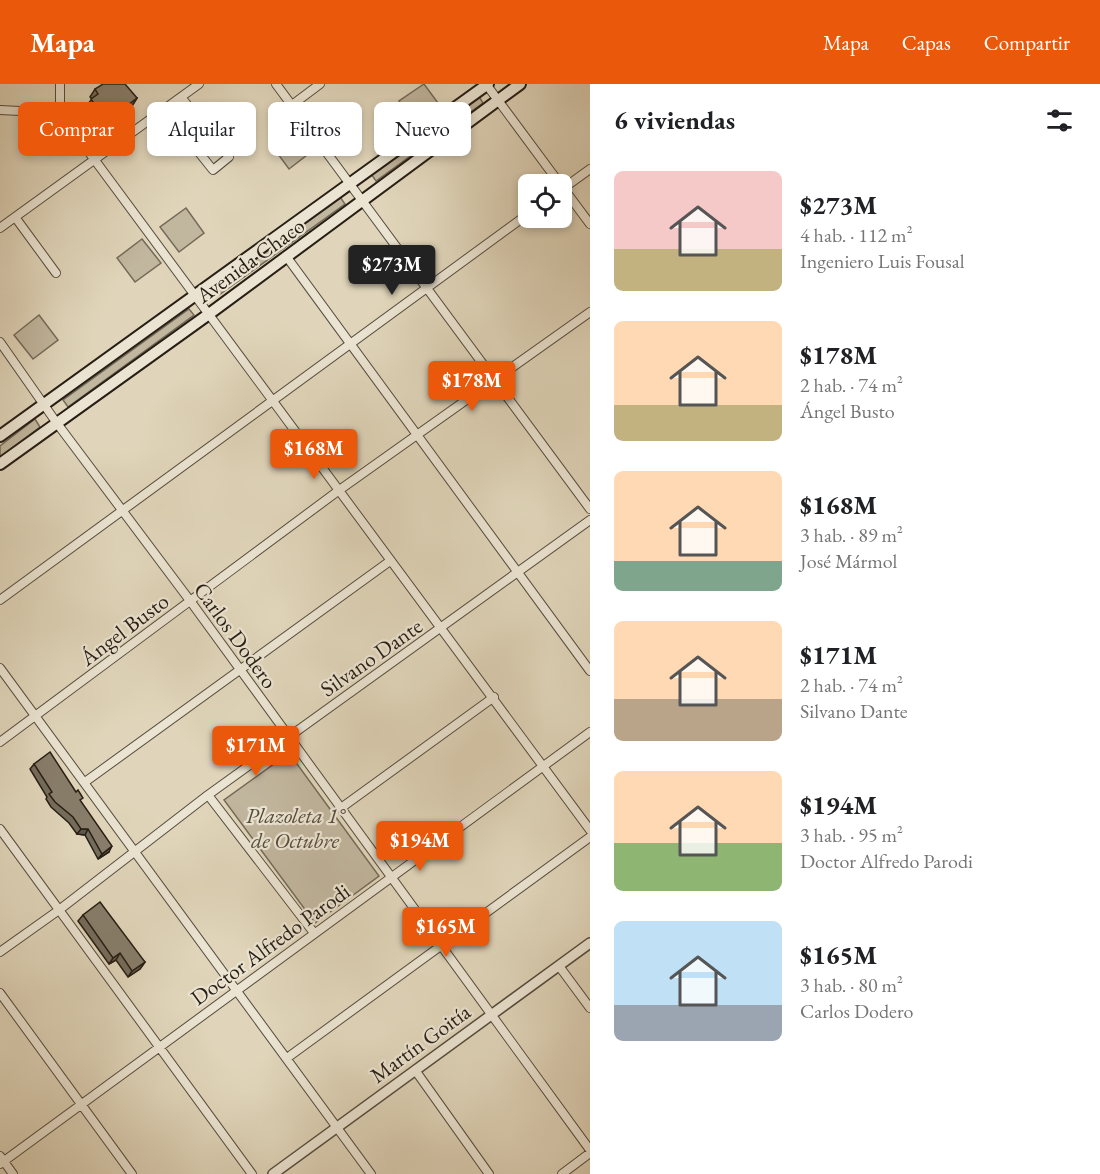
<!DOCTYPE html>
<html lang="es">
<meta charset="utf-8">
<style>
body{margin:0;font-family:"EB Garamond",serif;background:#f2f2f2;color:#202124;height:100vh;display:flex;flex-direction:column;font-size:22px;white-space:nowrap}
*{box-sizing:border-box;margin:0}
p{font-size:20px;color:#757577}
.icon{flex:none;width:33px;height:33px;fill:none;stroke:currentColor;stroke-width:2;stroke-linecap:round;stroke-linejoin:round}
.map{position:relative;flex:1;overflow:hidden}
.panel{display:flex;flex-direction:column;background:#fff;width:510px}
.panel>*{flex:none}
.guide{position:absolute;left:18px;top:18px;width:482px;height:54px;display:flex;gap:12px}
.controls{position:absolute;left:518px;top:90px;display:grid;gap:12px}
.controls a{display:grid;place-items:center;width:54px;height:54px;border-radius:9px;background:#fff;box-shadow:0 3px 9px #0003;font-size:30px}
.price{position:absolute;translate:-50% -51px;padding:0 14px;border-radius:6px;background:#ea580c;color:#fff;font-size:20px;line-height:39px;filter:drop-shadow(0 2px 3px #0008)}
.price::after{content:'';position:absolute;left:50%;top:36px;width:18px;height:14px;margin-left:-9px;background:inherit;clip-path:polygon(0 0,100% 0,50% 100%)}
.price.on{background:#222;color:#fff}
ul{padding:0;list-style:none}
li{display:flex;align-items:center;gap:18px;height:150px;padding:0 24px}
li span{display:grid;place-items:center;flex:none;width:168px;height:120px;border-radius:9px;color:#555}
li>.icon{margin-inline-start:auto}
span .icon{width:72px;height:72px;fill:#fffc;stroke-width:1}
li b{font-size:26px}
h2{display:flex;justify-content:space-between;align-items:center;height:72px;padding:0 24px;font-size:26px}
.tag{padding:0 21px;border-radius:9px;background:#fff;box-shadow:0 3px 9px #0003;font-size:21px;line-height:54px}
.tag.on{background:#ea580c;color:#fff}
header{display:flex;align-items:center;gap:36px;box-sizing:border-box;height:84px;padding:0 30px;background:#ea580c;color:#fff}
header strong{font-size:28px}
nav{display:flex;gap:33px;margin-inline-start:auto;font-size:21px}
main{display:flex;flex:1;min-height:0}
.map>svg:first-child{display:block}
.green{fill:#c1b69e;stroke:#746a59;stroke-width:1.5}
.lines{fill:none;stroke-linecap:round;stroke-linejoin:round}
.minor-casing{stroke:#554c3e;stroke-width:10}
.tertiary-casing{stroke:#554c3e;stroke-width:12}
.secondary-casing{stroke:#271e14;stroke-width:14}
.minor{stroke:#ebe4d2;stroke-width:8}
.tertiary{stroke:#ebe4d2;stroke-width:9}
.secondary{stroke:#ebe4d2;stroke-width:10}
.wall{fill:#746c5b;stroke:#271e14;stroke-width:1.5}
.shaded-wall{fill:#5e584a;stroke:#271e14;stroke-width:1.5}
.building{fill:#877d6a;stroke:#271e14;stroke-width:1.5}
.labels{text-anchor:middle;stroke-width:4.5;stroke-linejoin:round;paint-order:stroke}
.street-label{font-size:22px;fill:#271e14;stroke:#ebe4d2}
.park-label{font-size:22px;font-style:italic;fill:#554c3d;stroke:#ebe4d2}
</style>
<header>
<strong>Mapa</strong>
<nav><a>Mapa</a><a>Capas</a><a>Compartir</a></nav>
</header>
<main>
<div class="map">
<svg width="590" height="1090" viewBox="0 0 590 1090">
<rect width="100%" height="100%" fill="#e0d5ba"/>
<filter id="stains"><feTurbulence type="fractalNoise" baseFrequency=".00333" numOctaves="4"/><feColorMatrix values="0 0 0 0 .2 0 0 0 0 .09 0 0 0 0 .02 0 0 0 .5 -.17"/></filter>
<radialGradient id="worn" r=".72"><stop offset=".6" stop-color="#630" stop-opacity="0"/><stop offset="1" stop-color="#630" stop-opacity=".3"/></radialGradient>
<path class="green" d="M424 0 438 19 414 36 399 17Z
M478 11 483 19 376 97 371 90Z
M299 41 316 64 289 85 272 62Z
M340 113 345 120 219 211 215 205Z
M186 124 204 149 179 168 160 143Z
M142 155 161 179 135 198 117 174Z
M189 225 194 231 68 323 63 316Z
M39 231 58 256 33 275 14 251Z
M35 335 40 343 0 373V362Z
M289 669 379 792 315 839 224 716Z"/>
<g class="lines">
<defs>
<path id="minor" d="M60 0V29L590 746
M276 0 590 425
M486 0 560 100
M292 21 320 0
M0 26 60 29
M165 26 213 86 229 73 181 13
M561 101 590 140
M561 106 590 85
M15 133 56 189
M0 144 199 0
M286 172 590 587
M0 258 56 338 191 518 590 1066
M0 516 528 130
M0 584 371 1090
M0 658 338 407 590 228
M85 698 390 477
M208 711 314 849
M341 724 494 613
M0 745 252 1090
M0 868 59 826 208 711 590 436
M559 882 590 924
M0 909 132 1090
M287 974 590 753
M415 986 489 1090
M0 1072 13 1090
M0 1080 590 648
M562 1090 590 1069"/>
<path id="tertiary" d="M273 1090 590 859"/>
<path id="secondary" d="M0 352 488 0
M0 380 209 230 520 0"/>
</defs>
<use href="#minor" class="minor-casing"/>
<use href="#tertiary" class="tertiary-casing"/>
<use href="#secondary" class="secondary-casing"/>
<use href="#minor" class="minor"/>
<use href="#tertiary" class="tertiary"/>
<use href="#secondary" class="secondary"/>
</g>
<path class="wall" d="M95 5 137 14 132 22 108 39 105 35 98 40 86 22 92 15 90 13Z
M34 680 81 718 109 768 98 775 85 751 77 750 69 739 51 723 46 715 47 713 30 685Z
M83 831 145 878 140 885 128 893 116 876 109 880 78 837Z"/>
<path class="shaded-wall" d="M137 14 132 22 108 39 113 32Z
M110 27 105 35 98 40 103 33Z
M81 745H88L85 751 77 750Z
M112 762 109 768 98 775 102 770Z
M120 869 116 876 109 880 113 874Z
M145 878 140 885 128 893 132 887Z"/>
<path class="building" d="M103 0H125L137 14 113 32 110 27 103 33 91 15 98 10 95 5Z
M50 668 76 708 78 706 83 714 80 716 112 762 102 770 88 745H81L73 733 55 718 49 710 52 708 34 680Z
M100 818 145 878 132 887 120 869 113 874 83 831Z"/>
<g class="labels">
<g class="street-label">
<text transform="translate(250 176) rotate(-36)" y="8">Avenida Chaco</text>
<text transform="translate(124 545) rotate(-37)" y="8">Ángel Busto</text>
<text transform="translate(236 551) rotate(54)" y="8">Carlos Dodero</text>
<text transform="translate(371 573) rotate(-35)" y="8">Silvano Dante</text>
<text transform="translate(270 860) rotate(-36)" y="8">Doctor Alfredo Parodi</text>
<text transform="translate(420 959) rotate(-36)" y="8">Martín Goitía</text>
</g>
<g class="park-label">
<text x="295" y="739">Plazoleta 1°<tspan x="295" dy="25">de Octubre</tspan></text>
</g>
</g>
<rect width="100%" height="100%" filter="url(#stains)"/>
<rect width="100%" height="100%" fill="url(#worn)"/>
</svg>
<div class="controls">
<a><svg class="icon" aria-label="locate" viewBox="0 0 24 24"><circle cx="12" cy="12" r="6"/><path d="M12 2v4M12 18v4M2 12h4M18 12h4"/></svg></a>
</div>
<b class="price on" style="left:392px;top:212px">$273M</b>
<b class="price" style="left:472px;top:328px">$178M</b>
<b class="price" style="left:314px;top:396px">$168M</b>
<b class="price" style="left:256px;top:693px">$171M</b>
<b class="price" style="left:420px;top:788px">$194M</b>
<b class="price" style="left:446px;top:874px">$165M</b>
<div class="guide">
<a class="tag on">Comprar</a>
<a class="tag">Alquilar</a>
<a class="tag">Filtros</a>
<a class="tag">Nuevo</a>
</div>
</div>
<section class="panel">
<h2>6 viviendas<svg class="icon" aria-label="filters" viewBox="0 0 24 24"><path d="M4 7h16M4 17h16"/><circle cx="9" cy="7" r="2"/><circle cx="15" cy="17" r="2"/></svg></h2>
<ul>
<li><span style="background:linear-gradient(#f6c9c9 65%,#c2b280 0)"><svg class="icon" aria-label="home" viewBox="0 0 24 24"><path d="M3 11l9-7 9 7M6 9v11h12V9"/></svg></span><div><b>$273M</b><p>4 hab. · 112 m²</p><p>Ingeniero Luis Fousal</p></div></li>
<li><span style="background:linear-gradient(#ffd9b3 70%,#c2b280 0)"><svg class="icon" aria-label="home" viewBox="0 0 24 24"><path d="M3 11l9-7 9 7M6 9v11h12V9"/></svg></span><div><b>$178M</b><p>2 hab. · 74 m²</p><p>Ángel Busto</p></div></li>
<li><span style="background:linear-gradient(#ffd9b3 75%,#7fa58c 0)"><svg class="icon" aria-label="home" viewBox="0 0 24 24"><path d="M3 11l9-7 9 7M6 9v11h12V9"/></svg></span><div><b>$168M</b><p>3 hab. · 89 m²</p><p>José Mármol</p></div></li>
<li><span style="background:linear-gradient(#ffd9b3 65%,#b9a48a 0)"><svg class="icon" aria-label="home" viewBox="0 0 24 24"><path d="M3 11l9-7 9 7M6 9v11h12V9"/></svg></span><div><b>$171M</b><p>2 hab. · 74 m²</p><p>Silvano Dante</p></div></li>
<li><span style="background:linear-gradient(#ffd9b3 60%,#8fb573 0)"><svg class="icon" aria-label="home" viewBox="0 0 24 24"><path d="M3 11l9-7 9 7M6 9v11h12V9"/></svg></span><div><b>$194M</b><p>3 hab. · 95 m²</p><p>Doctor Alfredo Parodi</p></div></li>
<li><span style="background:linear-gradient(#bfe0f5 70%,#9aa5b1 0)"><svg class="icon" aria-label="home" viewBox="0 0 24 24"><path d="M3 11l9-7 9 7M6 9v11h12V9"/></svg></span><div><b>$165M</b><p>3 hab. · 80 m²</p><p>Carlos Dodero</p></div></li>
</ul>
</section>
</main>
